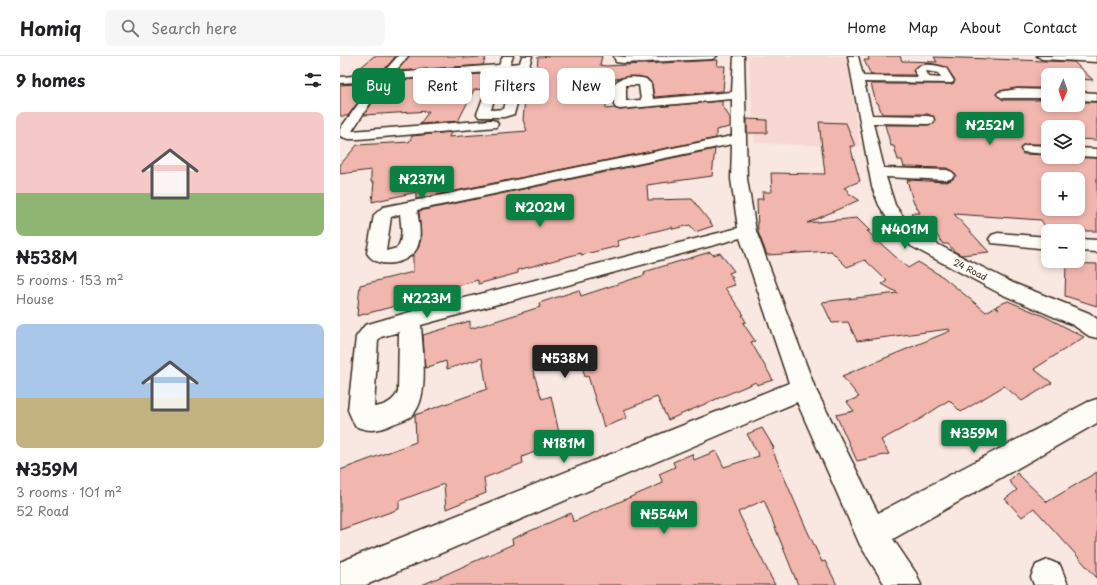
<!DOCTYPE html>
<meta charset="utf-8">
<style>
body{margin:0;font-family:"Playpen Sans",sans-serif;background:#f6f6f6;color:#202124;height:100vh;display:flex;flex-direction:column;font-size:15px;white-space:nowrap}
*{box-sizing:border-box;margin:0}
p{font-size:13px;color:#757577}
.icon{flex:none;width:22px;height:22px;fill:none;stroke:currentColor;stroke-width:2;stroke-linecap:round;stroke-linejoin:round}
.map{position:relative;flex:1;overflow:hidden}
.details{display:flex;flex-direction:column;background:#fff;width:340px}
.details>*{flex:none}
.guide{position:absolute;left:12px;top:12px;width:380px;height:36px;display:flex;gap:8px}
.needle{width:26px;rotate:182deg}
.tools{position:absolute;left:701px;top:12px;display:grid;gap:8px}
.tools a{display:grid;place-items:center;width:44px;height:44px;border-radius:8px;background:#fff;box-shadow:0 2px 6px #0003;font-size:20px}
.price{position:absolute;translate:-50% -34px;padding:0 9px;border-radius:4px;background:#0b8043;color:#fff;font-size:13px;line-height:26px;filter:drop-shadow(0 1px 2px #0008)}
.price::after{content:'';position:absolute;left:50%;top:24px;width:12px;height:9px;margin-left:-6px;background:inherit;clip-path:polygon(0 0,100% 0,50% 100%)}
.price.current{background:#222;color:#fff}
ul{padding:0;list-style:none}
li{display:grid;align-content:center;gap:8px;height:212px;padding:0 16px}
li span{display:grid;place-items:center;height:124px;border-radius:8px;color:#555}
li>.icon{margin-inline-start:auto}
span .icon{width:72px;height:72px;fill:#fffc;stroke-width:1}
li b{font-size:17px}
h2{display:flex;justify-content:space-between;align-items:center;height:48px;padding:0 16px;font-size:17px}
.tag{padding:0 14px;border-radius:8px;background:#fff;box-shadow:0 2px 6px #0003;font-size:14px;line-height:36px}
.tag.current{background:#0b8043;color:#fff}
header{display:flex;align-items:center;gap:24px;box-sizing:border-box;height:56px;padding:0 20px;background:#fff;border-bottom:1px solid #e0e0e0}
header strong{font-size:19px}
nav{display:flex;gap:22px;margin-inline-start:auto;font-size:14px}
.search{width:280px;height:36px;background:#f6f6f6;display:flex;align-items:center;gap:10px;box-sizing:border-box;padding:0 14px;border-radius:8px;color:#757577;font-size:15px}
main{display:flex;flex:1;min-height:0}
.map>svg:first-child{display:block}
.built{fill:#f7d8d2}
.building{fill:#f1b6ae;stroke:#3b2a1e;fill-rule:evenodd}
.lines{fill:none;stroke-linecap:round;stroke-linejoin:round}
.minor-casing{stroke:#3b2a1e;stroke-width:3}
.minor{fill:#fdfcf7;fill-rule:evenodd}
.labels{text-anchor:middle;stroke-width:3;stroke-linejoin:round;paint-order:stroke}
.far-street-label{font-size:9px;fill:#3b2a1e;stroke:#fdfcf7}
</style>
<header>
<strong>Homiq</strong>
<div class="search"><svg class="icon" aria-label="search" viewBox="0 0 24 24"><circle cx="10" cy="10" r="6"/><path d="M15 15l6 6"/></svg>Search here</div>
<nav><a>Home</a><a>Map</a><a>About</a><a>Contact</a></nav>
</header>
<main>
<section class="details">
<h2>9 homes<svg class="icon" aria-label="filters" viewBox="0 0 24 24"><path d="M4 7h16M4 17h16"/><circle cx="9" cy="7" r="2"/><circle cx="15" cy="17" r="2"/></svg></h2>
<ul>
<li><span style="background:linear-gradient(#f6c9c9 65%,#8fb573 0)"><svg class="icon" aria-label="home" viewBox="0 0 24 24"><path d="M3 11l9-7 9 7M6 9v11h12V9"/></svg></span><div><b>₦538M</b><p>5 rooms · 153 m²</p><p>House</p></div></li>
<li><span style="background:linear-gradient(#a9c7e8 60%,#c2b280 0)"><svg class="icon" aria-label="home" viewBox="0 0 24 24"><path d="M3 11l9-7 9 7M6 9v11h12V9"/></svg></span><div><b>₦359M</b><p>3 rooms · 101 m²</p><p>52 Road</p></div></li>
</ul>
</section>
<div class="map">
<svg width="757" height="529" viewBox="0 0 757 529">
<rect width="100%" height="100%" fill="#f9e7e1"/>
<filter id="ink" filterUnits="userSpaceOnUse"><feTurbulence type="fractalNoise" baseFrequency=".025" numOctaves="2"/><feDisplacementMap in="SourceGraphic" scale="8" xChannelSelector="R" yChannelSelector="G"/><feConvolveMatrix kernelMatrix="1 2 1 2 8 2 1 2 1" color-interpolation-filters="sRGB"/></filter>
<g filter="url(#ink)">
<path class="built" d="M407 0H507L520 91 415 87 409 9Z"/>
<path class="building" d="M34 0H56L41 17 12 19Z
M69 0H124L123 2 146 1 143 9 57 15Z
M212 0H262L260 9 266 10 378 4 377 10H385L383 35 314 41 312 28 307 22 289 20 267 25 266 53 274 52 280 54 382 45V49L390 62V71L376 74V82L76 143V136L32 146 34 126H31V114L0 118V109L17 89 69 86 72 80 111 76 109 81 187 75 183 64 186 34 195 15H197L198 1Z
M528 0H560L562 5 597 6 594 1 734 6 753 24 738 23V19H708V32H677L659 35 656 38 663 44H708V49H738V46H755L757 48V84L738 83V71H708V88H688L683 89 680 92 683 98 708 99V101L757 102V175H708L701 164 614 158 649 196 621 199 614 195 608 188H603L592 172 582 171 571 157H580L573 145 567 124 607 126 613 123 616 118 607 112 564 111 562 104H558L554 90H551L545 69H588L594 67V61L588 58H542L538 47 536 46 531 28H612L615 24 606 11 589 7 580 9 573 13 575 19H531L524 4H529ZM708 123H738V153H708Z
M154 17 152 32 134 34 118 65 80 68 89 55 24 59 40 35 49 25Z
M32 27 8 60H0V29Z
M407 63 427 64V77H407Z
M479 66 506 67 515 90H510L520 125 504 132 509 135 507 136 519 144 467 167 517 162 530 175H527L568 212 578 206 603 221 646 256 655 251 659 254 656 250 668 245 706 261 744 281 694 313 712 327 682 345 664 330 621 356 609 344 582 362 541 384 549 398 517 405 496 359 514 355 507 346 519 341 502 320 610 275 609 273 517 285 508 266 492 267 482 246 558 237 542 228 547 225 525 204 507 211 491 195 427 199 418 176 417 143H423L422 136H432L431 117 485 118Z
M375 93 372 120 307 129 308 144 352 143 373 170 355 176 350 169 333 173 332 171 277 185 279 190 241 199V197L178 214V217L138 228V224L63 244V248L17 260 20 229 73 216V199L78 192 81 183 79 155Z
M370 196 373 199 380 197 394 215 389 217 393 222H391L395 229 385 232 404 259H402L406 266 403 267 415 285 411 286 433 324 417 329 416 326 328 364 317 341 284 354 287 362 264 371 248 320 245 321 239 299 193 315 202 343 211 340 221 386 182 401 183 407 144 422 146 437 106 453 104 428 59 445V453L0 474V414L76 386 75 359 147 333 142 302 107 313 106 305 85 312 83 279 130 265V273L200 251 199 247 239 234 241 240 305 219 304 216Z
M726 207 757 208V250L725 240Z
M422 372 434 392 432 393 467 474 482 506 485 505 497 529H458L424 444 398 456 435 529H82L173 488 172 483 231 457 233 466 323 427 319 418 335 411 333 406 352 398 354 404 376 395 384 411 419 400 407 378Z
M757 416V522L694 452 682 461 665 443 677 434 669 425 677 417 707 446Z"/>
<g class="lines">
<defs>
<path id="minor" d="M58 0H68L54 17 159 9 163 0H173L170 8 180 7 182 0H192L189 10 184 13 48 24 39 34 12 75 151 64 156 65 158 68 156 71 19 83H8L0 80V73L35 25 0 27V21L42 18Z
M274 0 284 1 377 0 372 3 283 7 276 6Z
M394 0H404L407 123 416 175 475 332 538 457 748 346 757 343V367L553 483 576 517 581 529H545L520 489 457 346 26 529H0V506L449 327 400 182 81 269C82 292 91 346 70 361 65 364 58 366 53 368 39 375 29 376 15 370L8 354 16 281 25 269 70 256 398 172 391 123 392 88 77 154C79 166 82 180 77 192 68 209 37 214 27 197L34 159 43 151 392 80V43L280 53 276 52 274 49V28C280 20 297 20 306 23L311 28 313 43 392 36ZM286 29H299L301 44 286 45ZM60 158C61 169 64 182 57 192L46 195 51 161ZM59 276 58 335C55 345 44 350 34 351L38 284 41 281Z
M508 0H518L523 20 578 21 574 14C581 6 596 9 606 12L614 25 612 27 524 26 532 59 588 60 593 61 594 64 593 67 588 68 533 67 544 112 607 114 612 116 615 119 612 122 607 124 546 121 555 149 565 163 585 182 673 227 749 257 757 263V282L749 280 733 269 659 237 571 190 550 167 539 149 532 131ZM586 15 598 17 601 22 589 21Z
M697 0H757V6L702 3Z
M172 30 179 32 181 34 174 58 164 61H139L137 58 146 34ZM168 37 164 53 151 54 155 39Z
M677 33 708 34V42H663L659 40 657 38 659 36Z
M738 36 757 37V45L738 44Z
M688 89 708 90V98L683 96 681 93 683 90Z
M738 92 757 93V101L738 100Z
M658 177 708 181V193L652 187 649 183 652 179Z
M738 183 757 184V196L738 195Z
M708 504 720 509 728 529H694L691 521 696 509Z"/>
</defs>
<use href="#minor" class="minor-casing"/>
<use href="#minor" class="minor"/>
</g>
</g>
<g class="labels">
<g class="far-street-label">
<text transform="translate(630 214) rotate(27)" y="3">24 Road</text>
</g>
</g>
</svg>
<div class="tools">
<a><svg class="needle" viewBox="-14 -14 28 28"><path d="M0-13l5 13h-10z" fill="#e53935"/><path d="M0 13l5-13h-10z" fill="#757577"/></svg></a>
<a><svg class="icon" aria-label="layers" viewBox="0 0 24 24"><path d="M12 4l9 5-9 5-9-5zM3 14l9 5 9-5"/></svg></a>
<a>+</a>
<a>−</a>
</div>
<b class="price" style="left:650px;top:90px">₦252M</b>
<b class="price" style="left:82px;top:144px">₦237M</b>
<b class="price" style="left:200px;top:172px">₦202M</b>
<b class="price" style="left:565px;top:194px">₦401M</b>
<b class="price" style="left:87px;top:263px">₦223M</b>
<b class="price current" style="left:225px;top:323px">₦538M</b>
<b class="price" style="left:634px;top:398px">₦359M</b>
<b class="price" style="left:224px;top:408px">₦181M</b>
<b class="price" style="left:324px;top:479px">₦554M</b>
<div class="guide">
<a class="tag current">Buy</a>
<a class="tag">Rent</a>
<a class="tag">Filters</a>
<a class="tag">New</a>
</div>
</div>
</main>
